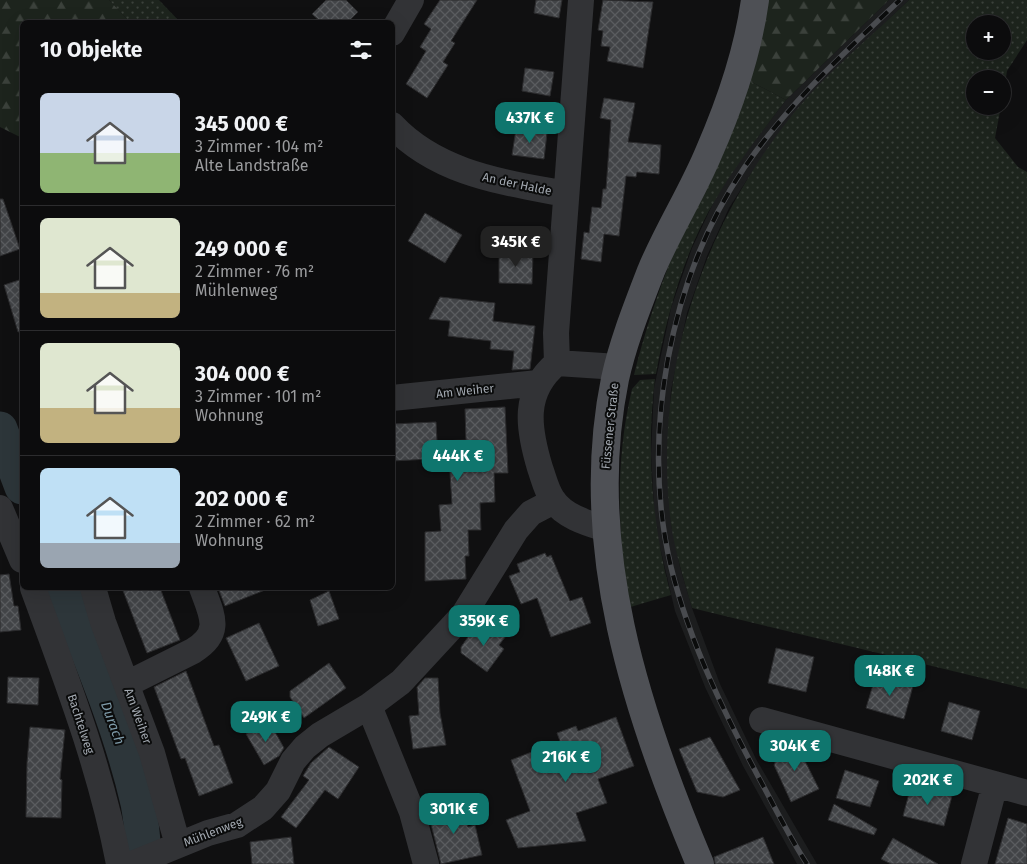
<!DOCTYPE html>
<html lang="de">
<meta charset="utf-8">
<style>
body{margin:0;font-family:"Fira Sans",sans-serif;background:#151516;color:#f1f3f6;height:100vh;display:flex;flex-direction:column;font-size:19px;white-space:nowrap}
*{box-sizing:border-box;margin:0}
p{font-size:16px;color:#9a9b9d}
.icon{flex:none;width:28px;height:28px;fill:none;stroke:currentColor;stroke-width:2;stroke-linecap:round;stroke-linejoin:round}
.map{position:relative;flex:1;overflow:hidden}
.panel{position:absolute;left:20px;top:20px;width:375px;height:570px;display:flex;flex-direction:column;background:#0c0c0d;border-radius:8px;box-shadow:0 5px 20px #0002,0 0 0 1px #2c2c2e}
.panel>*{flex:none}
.buttons{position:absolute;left:966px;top:15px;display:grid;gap:10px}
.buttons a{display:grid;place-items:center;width:45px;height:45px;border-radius:50%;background:#0c0c0d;box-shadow:0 5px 20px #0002,0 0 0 1px #2c2c2e;font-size:25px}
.price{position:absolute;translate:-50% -42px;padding:0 11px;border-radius:10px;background:#0f766e;color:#fff;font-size:16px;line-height:32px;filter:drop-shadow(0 1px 2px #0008)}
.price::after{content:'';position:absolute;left:50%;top:30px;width:15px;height:11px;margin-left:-8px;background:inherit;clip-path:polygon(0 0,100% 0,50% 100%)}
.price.current{background:#222;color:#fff}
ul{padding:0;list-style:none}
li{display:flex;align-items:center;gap:15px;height:125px;padding:0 20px}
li+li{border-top:1px solid #2c2c2e}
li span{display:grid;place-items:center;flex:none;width:140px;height:100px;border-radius:8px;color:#555}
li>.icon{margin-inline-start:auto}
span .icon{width:60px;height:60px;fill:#fffc;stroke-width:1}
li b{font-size:21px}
h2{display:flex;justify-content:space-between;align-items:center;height:60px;padding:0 20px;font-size:21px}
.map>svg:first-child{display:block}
.built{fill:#1c1d1e}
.grass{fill:url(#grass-dots);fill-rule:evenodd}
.forest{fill:url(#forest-firs)}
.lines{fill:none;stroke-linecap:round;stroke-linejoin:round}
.river{stroke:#2d363a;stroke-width:35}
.building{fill:url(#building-cross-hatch);stroke:#2b2b2d}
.minor{stroke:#323336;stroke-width:26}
.major{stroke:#4e5055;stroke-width:28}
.rail-casing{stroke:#494b4f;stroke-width:5.5}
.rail{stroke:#0b0c0c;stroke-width:4;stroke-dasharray:11;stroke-linecap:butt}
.labels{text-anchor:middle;stroke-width:4;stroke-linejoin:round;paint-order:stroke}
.street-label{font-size:12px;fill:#a3a9b1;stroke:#0b0c0c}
.water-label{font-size:14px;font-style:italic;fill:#7e9aa8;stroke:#0b0c0c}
</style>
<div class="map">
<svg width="1027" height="864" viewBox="0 0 1027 864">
<defs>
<pattern id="grass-dots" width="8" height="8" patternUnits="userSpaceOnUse" patternTransform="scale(1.25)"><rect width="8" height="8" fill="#1d241d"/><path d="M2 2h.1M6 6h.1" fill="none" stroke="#3b413b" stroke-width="1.8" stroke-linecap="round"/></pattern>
<pattern id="forest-firs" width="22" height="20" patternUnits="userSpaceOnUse" patternTransform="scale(1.25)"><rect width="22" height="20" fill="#1d241d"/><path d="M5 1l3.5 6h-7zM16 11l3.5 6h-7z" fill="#3b413b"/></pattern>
<pattern id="building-cross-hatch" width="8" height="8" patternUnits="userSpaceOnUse" patternTransform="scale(1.25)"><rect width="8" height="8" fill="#424447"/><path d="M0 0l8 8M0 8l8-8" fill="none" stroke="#5a5c5f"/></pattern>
</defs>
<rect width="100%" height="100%" fill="#101011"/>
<path class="built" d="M889 0H909L840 66 752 172 729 208 707 256 687 313 671 390 667 456 671 524 680 567 692 608 720 684 756 759 817 864H797L743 766 705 687 675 611 655 526 651 454 654 388 671 308 692 248 715 199 737 164 786 100Z"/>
<path class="grass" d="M109 0H159L180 22H130Z
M909 0H1027V40L1007 71 1003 97 1002 79H975V106H1001L995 138 1018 167 1027 172V689L692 608C684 580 675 552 671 524 652 373 702 224 798 108 831 69 873 35 909 0ZM975 24H1002V51H975Z
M748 80 786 100C762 132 737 163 717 197 685 249 667 314 656 374L634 375C659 272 706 177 748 80Z
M655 379C646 451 652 526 671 595L627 608C619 530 614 466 632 389L640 380Z"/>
<path class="forest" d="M0 0H109L130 22H22V138L0 127Z
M765 0H889L786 100 748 80Z"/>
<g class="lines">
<path class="river" d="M0 429 22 487
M62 588C91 658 121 729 138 803 142 823 143 844 145 864"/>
</g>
<path class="building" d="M326 0H346L358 12 348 22H321L312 14Z
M440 0H477L451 41 455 43 443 62 448 65 427 98 406 84 426 51 420 47 431 29 424 24Z
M536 0H562L559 18 534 13Z
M603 0 653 2 643 68 607 61 610 47 601 46 603 31 598 30Z
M525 68 554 72 550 96 522 91Z
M604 98 635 103 628 142 661 145 659 174 637 172 636 177 626 176 619 236 604 234 601 262 581 259 584 232 589 233 592 207 601 208 603 189H606L611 120 600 118Z
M516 129 547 133 544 159 512 155Z
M0 199H3L20 249 0 256Z
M425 213 462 235 445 263 408 241Z
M499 253 533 254 532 284 499 283Z
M22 279V331L18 332 4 285Z
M440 297 495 303 493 321 535 326 530 369 512 370 514 351 490 349 491 341 448 336 450 321 429 319Z
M505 407 508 473H494L495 502 480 503 481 530H468L469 556H465L466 579 425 581V532L441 531 439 505 452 504 449 458 392 461V424L436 422 437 441 466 440 465 409Z
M545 553 547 557 551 555 570 601 582 597 591 623 551 637 537 598 521 604 509 576 520 572 517 564Z
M9 574 14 606H18L21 630 0 632V575Z
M122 588H160L180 640 147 653Z
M218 588H270L225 606Z
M329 591 339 619 318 626 310 600Z
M259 623 279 666 246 681 226 638Z
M490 624 506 636 499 645 504 649 487 672 461 653V647L475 627 483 633Z
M776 648 814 657 806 692 768 683Z
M329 663 346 688 304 718 290 697V691Z
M186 671 214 746 219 745 233 783 199 796 185 758 181 759 154 687Z
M876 675 913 686 904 719 866 708Z
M8 677 39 678 38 705 7 703Z
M425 678H438L440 713 446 745 413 749 409 716 419 715 417 687Z
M949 702 980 711 972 740 941 731Z
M616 717 634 766 598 779 607 803 576 813 586 841 518 848 506 820 530 811 511 760 560 741 557 733 576 726 578 731Z
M269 721 284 748 279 756 264 765 246 734Z
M30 727 65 730 60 779 62 780 61 818 26 817 27 763Z
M710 737 740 790 723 797 697 792 679 749Z
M783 742 809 752 804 759 819 789 791 802 774 765Z
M329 747 359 767 338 799 325 790 296 828 281 817 309 780 303 776 311 763Z
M845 770 879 781 870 807 836 798Z
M911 786 952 796 944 826 903 816Z
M462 804 468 827 475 825 482 855 441 864 428 812Z
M834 804 877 829 874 835 828 820Z
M1008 818 1027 824V864H995Z
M291 837 294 864H252L250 842Z
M763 837 774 864H715L714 857Z
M893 838 938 864H891L881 859Z"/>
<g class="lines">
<path class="minor" d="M392 33 411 0
M392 125C438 174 503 182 566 194
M557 363 556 333 581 0
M392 398 538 383
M0 508 22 560
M606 529C587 523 565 517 553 500 546 490 544 479 540 468 528 428 522 392 557 363L618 367
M33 588C66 678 101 769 119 864
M93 588 103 622 152 753 178 845
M127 684 193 651C223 633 212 615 202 588
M369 706 412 812 426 864
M762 720 1027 793
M132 864 208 833 237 825 263 808 278 791 293 761 305 747 320 735 369 706 401 682 464 614 516 530 531 513 554 501
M974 864 995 784"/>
<path class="major" d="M700 864C636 712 581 545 615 379 623 342 638 305 651 271 668 230 692 193 709 152 730 104 748 51 755 0"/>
<defs>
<path id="rail" d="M807 864C792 841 779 816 766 791 728 721 690 645 671 567 640 436 669 279 744 168 788 104 844 53 900 0"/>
</defs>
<use href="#rail" class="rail-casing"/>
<use href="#rail" class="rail"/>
</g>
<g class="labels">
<g class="street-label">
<text transform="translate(517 184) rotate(12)" y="4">An der Halde</text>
<text transform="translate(465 391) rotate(-6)" y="4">Am Weiher</text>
<text transform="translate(610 426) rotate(-84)" y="4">Füssener Straße</text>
<text transform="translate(138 716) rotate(70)" y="4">Am Weiher</text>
<text transform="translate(81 724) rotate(72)" y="4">Bachtelweg</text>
<text transform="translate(213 832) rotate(-21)" y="4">Mühlenweg</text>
</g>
<g class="water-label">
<text transform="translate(113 723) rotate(70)" y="5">Durach</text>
</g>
</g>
</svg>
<div class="buttons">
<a>+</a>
<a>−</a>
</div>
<b class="price" style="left:530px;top:144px">437K €</b>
<b class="price current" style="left:516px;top:268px">345K €</b>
<b class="price" style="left:458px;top:482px">444K €</b>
<b class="price" style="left:484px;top:647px">359K €</b>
<b class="price" style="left:890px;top:697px">148K €</b>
<b class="price" style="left:266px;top:743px">249K €</b>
<b class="price" style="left:795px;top:772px">304K €</b>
<b class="price" style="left:566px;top:783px">216K €</b>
<b class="price" style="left:928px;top:806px">202K €</b>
<b class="price" style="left:454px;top:835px">301K €</b>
<section class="panel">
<h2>10 Objekte<svg class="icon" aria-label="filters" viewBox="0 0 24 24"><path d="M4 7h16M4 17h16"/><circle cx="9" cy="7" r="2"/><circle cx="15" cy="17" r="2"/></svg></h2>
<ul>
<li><span style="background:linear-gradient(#c9d6e8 60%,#8fb573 0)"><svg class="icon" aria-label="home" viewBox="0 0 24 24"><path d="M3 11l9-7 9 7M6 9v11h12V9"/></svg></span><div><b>345 000 €</b><p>3 Zimmer · 104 m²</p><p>Alte Landstraße</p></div></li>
<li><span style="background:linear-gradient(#dfe7d0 75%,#c2b280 0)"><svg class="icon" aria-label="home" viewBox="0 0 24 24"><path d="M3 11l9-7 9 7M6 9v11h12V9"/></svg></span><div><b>249 000 €</b><p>2 Zimmer · 76 m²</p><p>Mühlenweg</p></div></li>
<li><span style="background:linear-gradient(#dfe7d0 65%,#c2b280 0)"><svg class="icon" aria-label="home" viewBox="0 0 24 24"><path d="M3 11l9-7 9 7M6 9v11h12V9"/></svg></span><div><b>304 000 €</b><p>3 Zimmer · 101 m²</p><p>Wohnung</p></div></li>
<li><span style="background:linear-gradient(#bfe0f5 75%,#9aa5b1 0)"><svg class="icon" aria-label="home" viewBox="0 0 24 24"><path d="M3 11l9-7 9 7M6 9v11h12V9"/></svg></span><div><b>202 000 €</b><p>2 Zimmer · 62 m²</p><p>Wohnung</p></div></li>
</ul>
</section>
</div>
